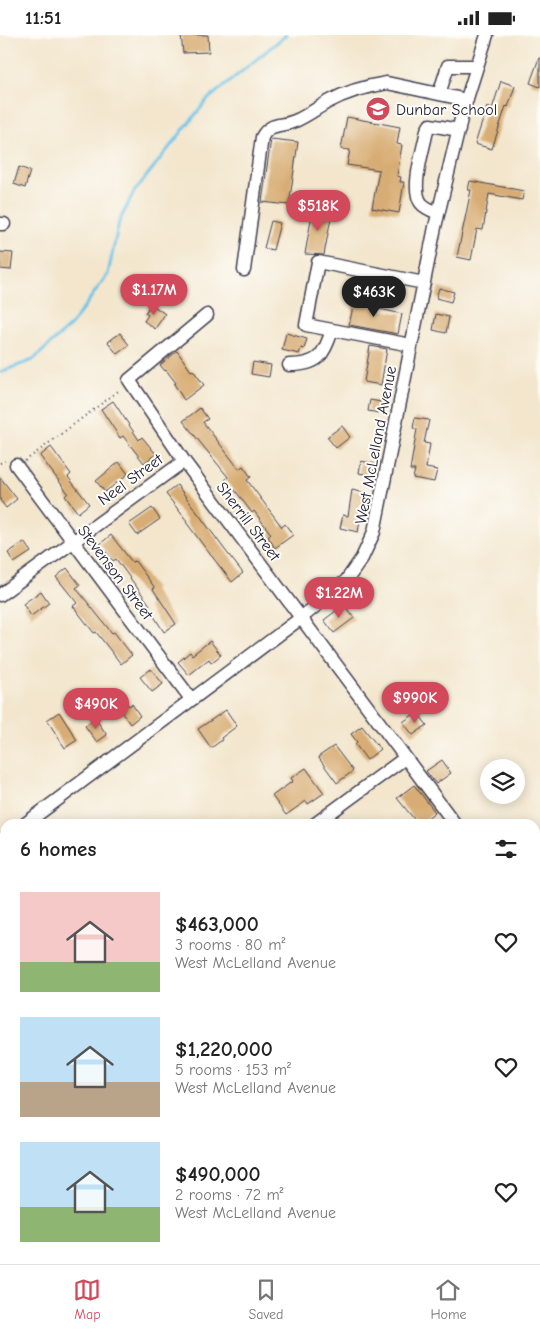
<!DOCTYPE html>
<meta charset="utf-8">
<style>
body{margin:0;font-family:"Comic Neue",sans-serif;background:#f6f6f6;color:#222;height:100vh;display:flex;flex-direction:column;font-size:19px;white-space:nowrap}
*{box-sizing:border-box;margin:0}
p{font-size:16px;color:#767676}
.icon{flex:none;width:28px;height:28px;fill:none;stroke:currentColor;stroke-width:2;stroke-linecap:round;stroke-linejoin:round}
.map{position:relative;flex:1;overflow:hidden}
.side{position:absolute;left:0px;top:784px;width:540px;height:446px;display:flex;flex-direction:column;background:#fff;border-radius:15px 15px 0 0;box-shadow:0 2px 12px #0003}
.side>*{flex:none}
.tools{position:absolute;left:480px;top:724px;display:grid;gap:10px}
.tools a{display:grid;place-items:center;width:45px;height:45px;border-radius:50%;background:#fff;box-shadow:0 2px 12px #0003;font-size:25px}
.price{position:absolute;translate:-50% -42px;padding:0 11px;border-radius:18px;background:#d1495b;color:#fff;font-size:16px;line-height:32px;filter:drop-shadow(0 1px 2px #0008)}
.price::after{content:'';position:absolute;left:50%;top:30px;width:15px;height:11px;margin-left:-8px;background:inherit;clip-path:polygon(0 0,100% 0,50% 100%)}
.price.on{background:#222;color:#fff}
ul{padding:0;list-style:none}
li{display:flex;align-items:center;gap:15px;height:125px;padding:0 20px}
li span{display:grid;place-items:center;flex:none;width:140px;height:100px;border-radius:0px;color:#555}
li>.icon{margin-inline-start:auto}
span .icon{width:60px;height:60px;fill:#fffc;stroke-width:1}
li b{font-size:21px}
h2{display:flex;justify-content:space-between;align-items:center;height:60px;padding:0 20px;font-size:21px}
.status{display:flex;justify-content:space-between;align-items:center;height:35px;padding:0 25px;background:#fff;direction:ltr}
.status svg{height:14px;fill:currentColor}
.tabs{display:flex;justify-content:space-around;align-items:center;height:70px;border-top:1px solid #e0e0e0;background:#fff;font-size:14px;color:#767676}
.tabs a{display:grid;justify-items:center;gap:2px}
.tabs .on{color:#d1495b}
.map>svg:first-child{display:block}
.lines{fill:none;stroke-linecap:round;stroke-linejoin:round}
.stream{stroke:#68c2e6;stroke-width:3}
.building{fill:#d8ad74}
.minor-casing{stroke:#413f51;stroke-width:15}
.path{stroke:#413f51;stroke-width:2;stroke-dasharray:1 4;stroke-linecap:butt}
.minor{stroke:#fff;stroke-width:12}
.labels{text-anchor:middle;stroke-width:4;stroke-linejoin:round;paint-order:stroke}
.poi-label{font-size:16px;fill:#22223b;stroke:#fdfcf7;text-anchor:start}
.street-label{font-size:16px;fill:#22223b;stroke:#fdfcf7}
</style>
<div class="status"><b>11:51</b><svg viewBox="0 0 49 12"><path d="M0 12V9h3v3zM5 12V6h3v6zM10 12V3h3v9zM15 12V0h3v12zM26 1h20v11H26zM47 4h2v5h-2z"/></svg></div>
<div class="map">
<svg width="540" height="1229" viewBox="0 0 540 1229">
<rect width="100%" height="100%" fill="#fdfcf7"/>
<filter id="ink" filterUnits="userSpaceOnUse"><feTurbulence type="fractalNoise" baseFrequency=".02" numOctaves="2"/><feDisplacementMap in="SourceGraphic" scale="10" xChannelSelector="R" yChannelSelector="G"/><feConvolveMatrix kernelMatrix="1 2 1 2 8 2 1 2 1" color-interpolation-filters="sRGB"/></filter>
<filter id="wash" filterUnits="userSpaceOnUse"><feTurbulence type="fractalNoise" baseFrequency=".0096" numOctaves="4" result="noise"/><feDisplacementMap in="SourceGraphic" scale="20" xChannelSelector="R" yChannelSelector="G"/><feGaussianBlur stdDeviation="1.12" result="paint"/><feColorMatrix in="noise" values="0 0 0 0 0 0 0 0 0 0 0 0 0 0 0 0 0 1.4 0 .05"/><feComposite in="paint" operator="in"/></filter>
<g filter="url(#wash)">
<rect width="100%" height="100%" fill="#f3e6cd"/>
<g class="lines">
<path class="stream" d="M0 337 33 325 71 290 108 239 119 187 134 157 207 65 286 0
M535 1171 540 1168
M448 1229 454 1225"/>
</g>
<g id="blocks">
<path class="building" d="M181 0H208L209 17 183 18Z
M539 23H540V52L530 48Z
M501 46 515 51 508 72 506 71 492 114 475 109 487 72 492 74Z
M347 82 400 92 397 109 402 110 397 141 401 142 400 147H404L399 178 372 173 379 135 347 130 350 115 341 114Z
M271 104 298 107 289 170 262 167Z
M19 132 30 136 25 153 14 149Z
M470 146 524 156 522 165 489 159 483 195 477 194 471 225 457 222 471 155H468Z
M313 173 332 177 324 220 305 219Z
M271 186 280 188 273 215 264 213Z
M0 217 13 218 11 235 0 234Z
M439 253 454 257 451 267 436 263Z
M355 263 372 266 371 272 402 279 398 299 349 290Z
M151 269 165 279 155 294 144 286 148 280 145 278Z
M436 279 449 282 446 298 433 295Z
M120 298 129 310 117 319 108 307Z
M286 298 307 304 304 314 301 313 299 319 282 315Z
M370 311 387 314 381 350 364 347Z
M177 316 191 336 193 335 204 350 184 365 174 349 176 348 166 335 165 336 160 330Z
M253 327 271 330 269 342 251 339Z
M370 365 381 367 379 378 368 376Z
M113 366 139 405 142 402 156 419 144 428 123 401 120 403 101 374Z
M200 373 208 384 203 387 239 434 243 431 251 442 247 445 282 492 285 489 293 500 275 513 268 502 271 499 254 476 252 478 234 454 233 455 225 445 228 442 183 386Z
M415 383 429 385 424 408 430 409 426 433 437 435 434 447 413 443 415 435H410L417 394 413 393Z
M342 391 350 402 336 413 327 402Z
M51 412 71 439 68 442 89 469 78 478 65 461 68 458 40 421Z
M361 426 375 429 373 441 359 438Z
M119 427 128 439 105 457 96 446Z
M0 442 17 464 6 473 0 465Z
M177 450 225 515 243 538 232 547 206 514 186 487 187 486 166 459Z
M352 455 365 458 358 497 340 493 343 480 348 481Z
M152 473 160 484 137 500 129 489Z
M111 500 132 527 135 526 155 553 153 554 176 589 164 597 148 572 150 570 116 524 113 526 100 509Z
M24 507 31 517 14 528 8 518Z
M67 533 80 550 76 553 112 598 114 597 132 620 121 629 96 597 94 598 73 571 77 568 56 542Z
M41 556 49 568 31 581 23 569Z
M344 570 354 583 334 598 324 585Z
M210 606 221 620 211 628 209 624 189 640 178 627 190 617 192 620Z
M151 634 163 649 152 657 140 642Z
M124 664 129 671 132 669 140 681 130 689 116 669Z
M226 675 237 691 221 703 222 705 211 713 198 694Z
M59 677 77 705 65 713 47 685Z
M417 677 427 690 413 700 403 687Z
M95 683 107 700 97 707 85 691Z
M362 691 380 714 367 725 355 709 357 707 351 699Z
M334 711 353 736 337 748 318 722Z
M442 725 451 738 436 749 426 736Z
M306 733 324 758 308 769 306 766 286 780 272 761 293 746 291 743Z
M414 750 435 777 420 789H418L397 763Z"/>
</g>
</g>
<g filter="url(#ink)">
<use href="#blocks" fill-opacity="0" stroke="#413f51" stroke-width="1"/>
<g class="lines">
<defs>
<path id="minor" d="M439 59 448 31H476
M438 178C433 176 425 173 421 168 410 153 424 113 427 95L430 90 459 95
M0 189H4
M244 235 262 102C270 87 281 92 295 86 307 81 317 73 328 67 346 57 367 51 387 48L467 65
M207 280 129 345 184 426 455 789
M411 310 306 290 318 227 424 248
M289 330C318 330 324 321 332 295
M16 430 191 664
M0 560 184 426
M25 789 301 583 346 546 362 523 374 497 435 192 463 76 487 0
M315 789 405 723
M0 807 5 803
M535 896 540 902
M0 912 5 919
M0 1021 5 1018
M535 1217 540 1215
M506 1229 514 1225"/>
</defs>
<use href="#minor" class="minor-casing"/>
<path class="path" d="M25 426 121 354
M0 428 5 426"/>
<use href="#minor" class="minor"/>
</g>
</g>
<defs>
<symbol id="school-disc" viewBox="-11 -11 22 22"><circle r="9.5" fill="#d1495b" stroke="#fdfcf7"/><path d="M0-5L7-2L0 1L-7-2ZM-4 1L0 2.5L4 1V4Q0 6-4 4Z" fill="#fff"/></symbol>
</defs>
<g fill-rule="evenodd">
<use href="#school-disc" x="364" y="60" width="28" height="28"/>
</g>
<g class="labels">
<g class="poi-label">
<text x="396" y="80">Dunbar School</text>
</g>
<g class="street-label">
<text transform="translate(375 410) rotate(-79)" y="6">West McLelland Avenue</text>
<text transform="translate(130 444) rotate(-36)" y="6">Neel Street</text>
<text transform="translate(249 486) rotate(53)" y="6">Sherrill Street</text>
<text transform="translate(116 537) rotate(53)" y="6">Stevenson Street</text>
</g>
</g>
</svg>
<div class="tools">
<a><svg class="icon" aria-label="layers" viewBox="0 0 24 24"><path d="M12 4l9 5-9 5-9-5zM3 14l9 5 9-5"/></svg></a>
</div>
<b class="price" style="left:318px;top:197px">$518K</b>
<b class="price" style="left:154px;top:281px">$1.17M</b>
<b class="price on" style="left:374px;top:283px">$463K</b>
<b class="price" style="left:339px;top:584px">$1.22M</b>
<b class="price" style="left:415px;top:689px">$990K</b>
<b class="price" style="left:96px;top:695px">$490K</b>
<section class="side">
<h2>6 homes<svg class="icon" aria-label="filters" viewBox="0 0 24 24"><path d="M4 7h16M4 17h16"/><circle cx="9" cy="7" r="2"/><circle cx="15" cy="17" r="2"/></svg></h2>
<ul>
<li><span style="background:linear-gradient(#f6c9c9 70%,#8fb573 0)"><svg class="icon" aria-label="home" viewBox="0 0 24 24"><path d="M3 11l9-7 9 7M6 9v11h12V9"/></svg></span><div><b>$463,000</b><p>3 rooms · 80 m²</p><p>West McLelland Avenue</p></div><svg class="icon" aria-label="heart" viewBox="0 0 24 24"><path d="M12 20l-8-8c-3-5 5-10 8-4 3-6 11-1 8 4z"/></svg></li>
<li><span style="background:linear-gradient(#bfe0f5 65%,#b9a48a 0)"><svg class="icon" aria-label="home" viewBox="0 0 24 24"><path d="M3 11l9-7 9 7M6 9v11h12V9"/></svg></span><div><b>$1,220,000</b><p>5 rooms · 153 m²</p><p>West McLelland Avenue</p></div><svg class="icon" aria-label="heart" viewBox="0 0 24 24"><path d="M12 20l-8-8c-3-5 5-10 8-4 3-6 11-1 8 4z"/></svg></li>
<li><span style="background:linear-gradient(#bfe0f5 65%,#8fb573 0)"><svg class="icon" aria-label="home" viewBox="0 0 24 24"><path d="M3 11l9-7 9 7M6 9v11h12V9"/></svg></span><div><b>$490,000</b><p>2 rooms · 72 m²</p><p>West McLelland Avenue</p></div><svg class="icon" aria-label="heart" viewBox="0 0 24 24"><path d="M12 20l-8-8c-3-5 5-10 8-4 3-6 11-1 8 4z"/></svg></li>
</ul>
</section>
</div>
<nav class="tabs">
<a class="on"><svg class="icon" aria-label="map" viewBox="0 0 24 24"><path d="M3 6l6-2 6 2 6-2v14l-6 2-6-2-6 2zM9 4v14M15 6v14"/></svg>Map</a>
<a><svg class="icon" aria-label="saved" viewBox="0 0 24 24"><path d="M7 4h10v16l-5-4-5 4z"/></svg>Saved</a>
<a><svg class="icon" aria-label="home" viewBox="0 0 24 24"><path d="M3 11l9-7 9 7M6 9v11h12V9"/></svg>Home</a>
</nav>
